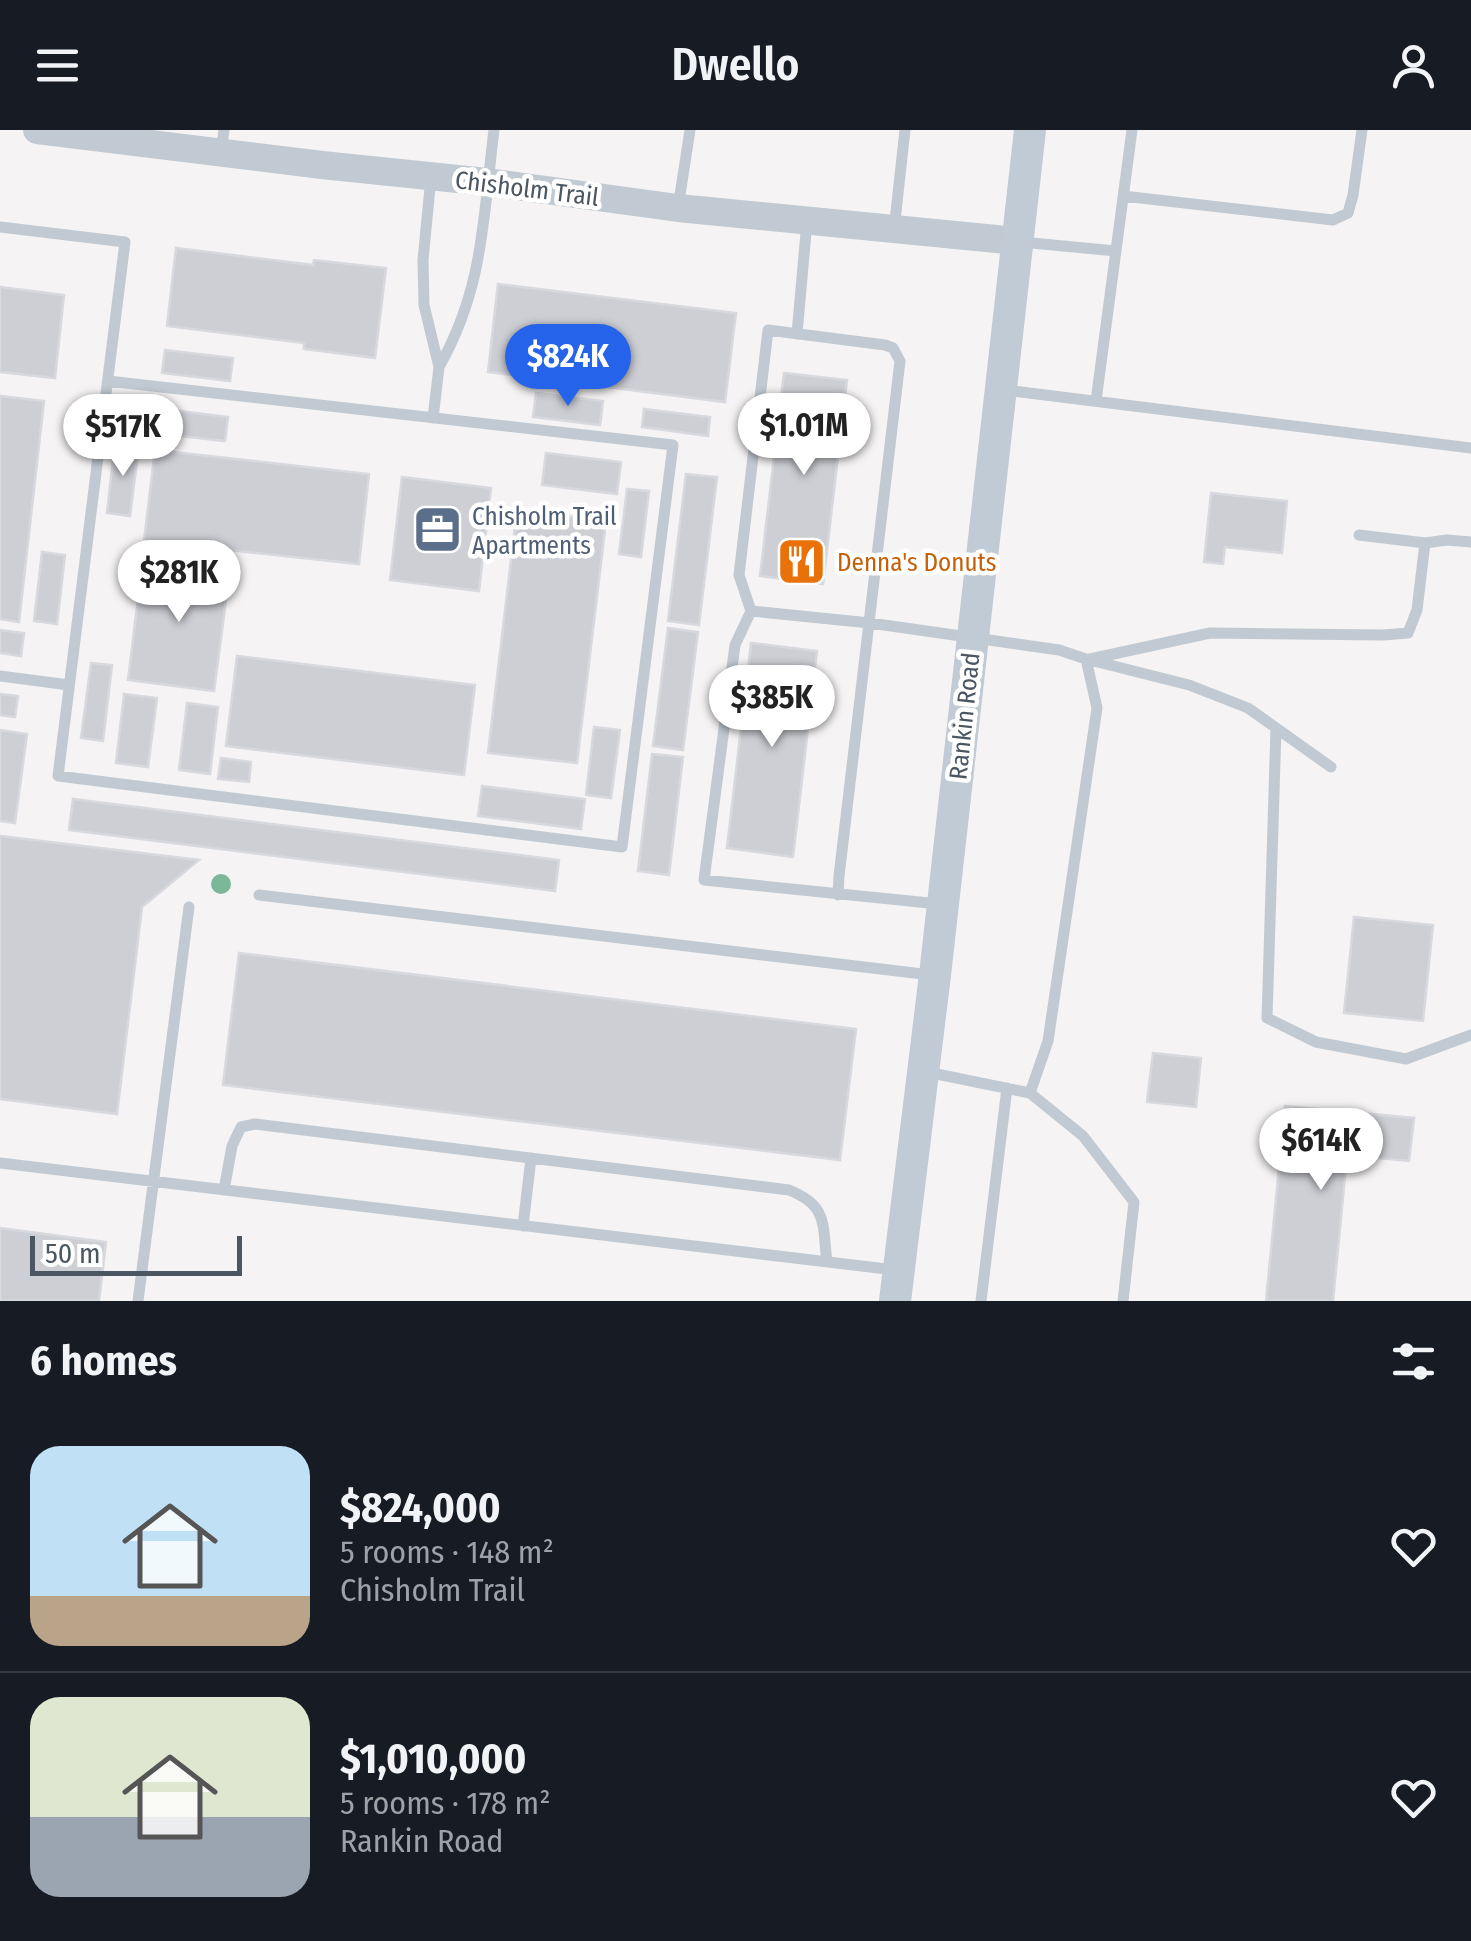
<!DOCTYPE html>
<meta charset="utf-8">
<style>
body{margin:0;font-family:"Fira Sans Condensed",sans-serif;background:#20242c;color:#f1f3f6;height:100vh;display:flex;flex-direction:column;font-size:38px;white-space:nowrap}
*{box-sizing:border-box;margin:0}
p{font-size:32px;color:#9ea1a6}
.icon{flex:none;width:55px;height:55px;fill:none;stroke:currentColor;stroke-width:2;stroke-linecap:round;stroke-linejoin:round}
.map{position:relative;height:1171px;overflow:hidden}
.sheet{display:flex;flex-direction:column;background:#171b24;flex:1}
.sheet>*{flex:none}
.scale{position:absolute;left:30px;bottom:25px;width:212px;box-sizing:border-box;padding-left:10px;border:5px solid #4a5661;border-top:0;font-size:28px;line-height:35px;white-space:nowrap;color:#4a5661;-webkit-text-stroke:8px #fff;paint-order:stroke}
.price{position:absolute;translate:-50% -85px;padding:0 22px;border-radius:35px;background:#fff;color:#222;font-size:32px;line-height:65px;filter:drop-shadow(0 2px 5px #0008)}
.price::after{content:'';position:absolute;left:50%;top:60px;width:30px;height:22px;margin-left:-15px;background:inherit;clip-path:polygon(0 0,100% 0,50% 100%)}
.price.on{background:#2563eb;color:#fff}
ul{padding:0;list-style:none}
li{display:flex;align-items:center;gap:30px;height:250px;padding:0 30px}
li+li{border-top:2px solid #363941}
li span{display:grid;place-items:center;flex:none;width:280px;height:200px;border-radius:30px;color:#555}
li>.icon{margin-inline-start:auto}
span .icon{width:120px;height:120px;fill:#fffc;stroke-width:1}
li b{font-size:42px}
h2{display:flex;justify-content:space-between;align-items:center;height:120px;padding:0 30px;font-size:42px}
header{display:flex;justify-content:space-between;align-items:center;height:130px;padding:0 30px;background:#171b24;font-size:45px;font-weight:600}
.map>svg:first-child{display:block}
.building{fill:#cdcfd5;stroke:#d7d9de;stroke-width:2.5}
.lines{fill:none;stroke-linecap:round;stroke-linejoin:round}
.service{stroke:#c1cad2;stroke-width:11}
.tertiary{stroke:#c1cad2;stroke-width:28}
.secondary{stroke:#c1cbd6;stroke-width:32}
.tree{fill:#7bb799}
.labels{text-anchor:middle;stroke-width:9;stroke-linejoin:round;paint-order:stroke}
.street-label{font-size:25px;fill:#4a5661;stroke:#fff}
.service-label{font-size:25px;fill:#4e5e75;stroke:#fff;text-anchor:start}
.food-label{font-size:25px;fill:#c56008;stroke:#fff;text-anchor:start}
</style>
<header><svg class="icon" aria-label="menu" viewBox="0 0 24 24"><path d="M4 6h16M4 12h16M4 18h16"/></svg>Dwello<svg class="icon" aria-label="person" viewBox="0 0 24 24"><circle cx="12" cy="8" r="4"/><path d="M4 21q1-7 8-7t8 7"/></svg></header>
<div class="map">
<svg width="1471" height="1171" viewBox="0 0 1471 1171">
<rect width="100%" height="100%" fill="#f5f3f3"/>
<path class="building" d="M176 118 313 135 314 130 386 138 375 228 304 219V213L167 196Z
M498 154 736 183 725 272 488 242Z
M0 157 64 165 55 248 0 242Z
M165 220 233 228 230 251 162 243Z
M784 243 847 250 823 454 760 446Z
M536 263 603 271 600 295 533 287Z
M0 266 44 271 19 492 0 489Z
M156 278 228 287 225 311 153 303Z
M644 279 710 287 708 306 642 297Z
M115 312 139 315 130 386 107 383Z
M155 320 369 344 359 434 144 411Z
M546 323 621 332 617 364 542 355Z
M686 344 717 347 699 495 668 491Z
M402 347 491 358 479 461 390 450Z
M627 359 649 361 641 427 619 424Z
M1211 363 1287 371 1282 423 1225 417 1223 434 1204 432Z
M517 380 606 391 577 633 488 623Z
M42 422 65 425 57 494 34 491Z
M143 428 230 440 214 561 128 550Z
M668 498 698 502 683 620 653 616Z
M0 500 24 503 21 526 0 523Z
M751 513 817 521 793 727 727 718Z
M237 526 475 555 464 645 226 616Z
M91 533 112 535 103 611 81 608Z
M0 564 18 566 15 587 0 585Z
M124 564 157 568 148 637 116 633Z
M187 573 218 577 210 644 179 640Z
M594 597 620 600 611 668 586 665Z
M0 600 27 604 15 693 0 691Z
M652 624 683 627 669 745 638 741Z
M221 628 251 632 249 652 218 649Z
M482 656 585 669 581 699 478 686Z
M73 669 559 730 555 761 69 700Z
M0 706 199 730 142 777 117 984 0 969Z
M1354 787 1433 795 1423 891 1344 883Z
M239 823 856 899 840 1030 223 955Z
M1153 923 1201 928 1196 977 1147 972Z
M1285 976 1414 988 1409 1031 1347 1025 1333 1171H1266Z
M0 1098 106 1112 99 1171H0Z"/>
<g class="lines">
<path class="service" d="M221 23 224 0
M431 47 423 130 424 175 439 237 433 288
M1123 66 1333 90 1348 83 1353 65 1362 0
M678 78 690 0
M0 97 125 112 58 646 622 717 673 315 108 251
M894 100 905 0
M1021 112 1116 121
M797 204 807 91
M439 237C484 158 483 87 494 0
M1005 260 1471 318
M1096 271 1132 0
M1359 405 1425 413 1447 410 1471 412
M751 481 735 515 704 750 939 774
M1090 529 1210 503 1383 505 1408 503 1417 480 1425 413
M0 546 69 555
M1276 598 1267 888 1316 912 1406 929 1471 905
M259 765 931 845
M838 765 839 746 900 231 893 218 885 215 768 200 739 445 751 481 870 493 1059 520 1086 529 1189 555 1248 578 1331 637
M927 942 1030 963 1048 911 1097 578 1086 529
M1030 963 1083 1006 1134 1072 1123 1171
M0 1033 895 1140
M224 1060 232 1016 241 997 255 994 789 1060C829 1076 822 1095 827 1132
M523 1096 531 1028
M138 1171 189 777
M981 1171 1007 958"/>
<path class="tertiary" d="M37 0 322 35 487 52 678 78 1017 111"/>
<path class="secondary" d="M895 1171 935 845 1030 0"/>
</g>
<circle class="tree" cx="221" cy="754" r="10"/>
<defs>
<symbol id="office-square" viewBox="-11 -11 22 22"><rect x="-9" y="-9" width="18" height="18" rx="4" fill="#5c6f8a" stroke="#fff"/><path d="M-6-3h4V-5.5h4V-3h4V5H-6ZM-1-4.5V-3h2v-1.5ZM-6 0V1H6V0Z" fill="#fff"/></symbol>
<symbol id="restaurant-square" viewBox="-11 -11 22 22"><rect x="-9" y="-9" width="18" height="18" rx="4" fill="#e8710a" stroke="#fff"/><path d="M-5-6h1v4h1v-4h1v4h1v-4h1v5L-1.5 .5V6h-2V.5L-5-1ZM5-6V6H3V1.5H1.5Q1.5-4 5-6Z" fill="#fff"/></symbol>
</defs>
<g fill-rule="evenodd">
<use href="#office-square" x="410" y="372" width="55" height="55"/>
<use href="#restaurant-square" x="774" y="404" width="55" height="55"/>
</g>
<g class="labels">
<g class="street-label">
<text transform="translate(527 58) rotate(7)" y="9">Chisholm Trail</text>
<text transform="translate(964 586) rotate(-84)" y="9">Rankin Road</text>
</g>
<g class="service-label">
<text x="472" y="395">Chisholm Trail<tspan x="472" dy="29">Apartments</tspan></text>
</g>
<g class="food-label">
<text x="837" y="441">Denna's Donuts</text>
</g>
</g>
</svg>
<div class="scale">50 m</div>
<b class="price on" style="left:568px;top:279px">$824K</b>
<b class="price" style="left:804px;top:348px">$1.01M</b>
<b class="price" style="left:123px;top:349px">$517K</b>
<b class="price" style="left:179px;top:495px">$281K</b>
<b class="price" style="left:772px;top:620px">$385K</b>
<b class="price" style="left:1321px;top:1063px">$614K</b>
</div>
<section class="sheet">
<h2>6 homes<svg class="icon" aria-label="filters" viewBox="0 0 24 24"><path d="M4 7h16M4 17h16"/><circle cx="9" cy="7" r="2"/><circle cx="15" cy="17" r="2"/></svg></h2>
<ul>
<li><span style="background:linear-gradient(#bfe0f5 75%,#b9a48a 0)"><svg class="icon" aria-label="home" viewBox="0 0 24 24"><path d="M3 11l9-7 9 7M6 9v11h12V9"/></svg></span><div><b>$824,000</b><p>5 rooms · 148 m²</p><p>Chisholm Trail</p></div><svg class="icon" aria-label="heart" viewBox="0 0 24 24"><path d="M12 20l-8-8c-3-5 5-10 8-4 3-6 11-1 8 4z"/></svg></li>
<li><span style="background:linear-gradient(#dfe7d0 60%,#9aa5b1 0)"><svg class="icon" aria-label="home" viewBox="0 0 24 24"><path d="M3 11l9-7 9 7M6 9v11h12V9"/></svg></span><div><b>$1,010,000</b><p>5 rooms · 178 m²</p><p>Rankin Road</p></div><svg class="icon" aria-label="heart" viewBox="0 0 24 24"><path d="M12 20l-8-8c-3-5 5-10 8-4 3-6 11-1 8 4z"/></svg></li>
</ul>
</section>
